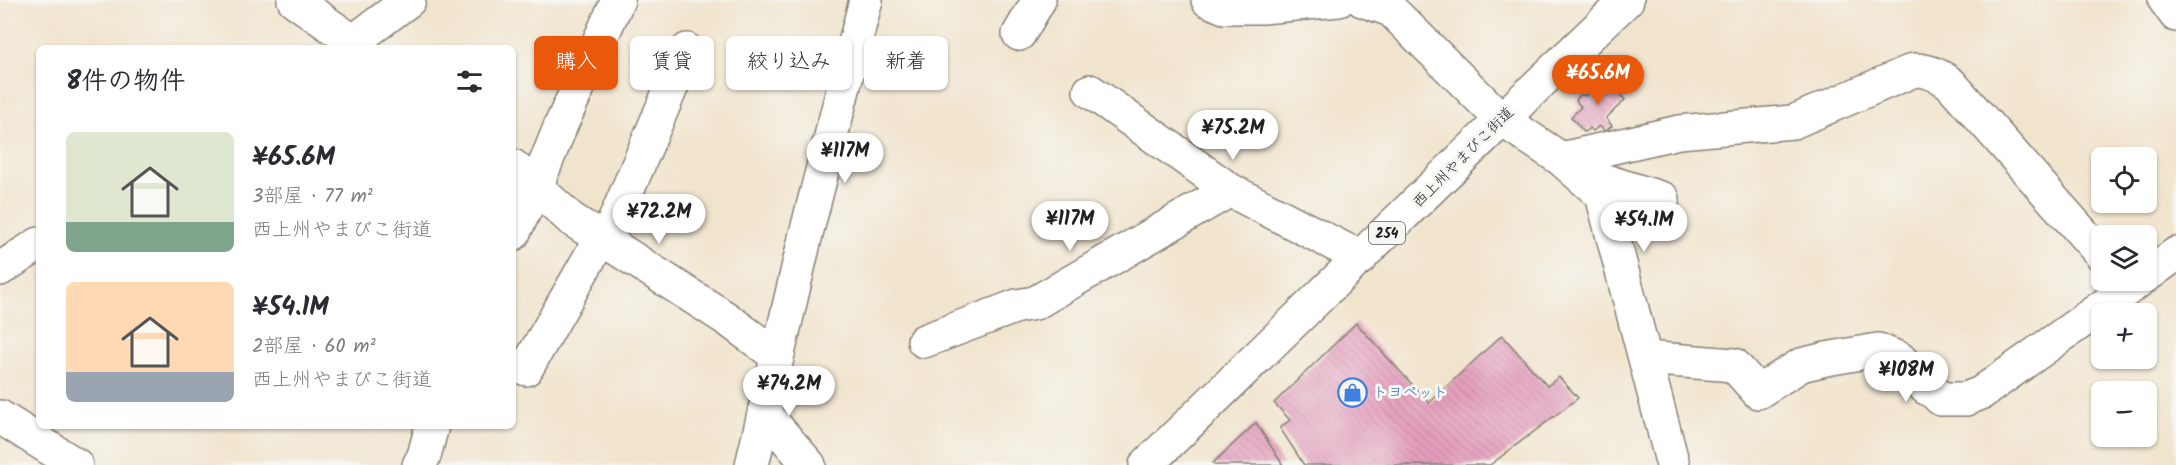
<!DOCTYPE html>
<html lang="ja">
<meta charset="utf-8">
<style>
body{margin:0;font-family:Kalam,"Klee One",sans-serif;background:#f7f7f7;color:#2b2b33;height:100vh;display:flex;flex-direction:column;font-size:22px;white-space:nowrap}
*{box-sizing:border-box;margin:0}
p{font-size:20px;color:#7c7c81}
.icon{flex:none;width:33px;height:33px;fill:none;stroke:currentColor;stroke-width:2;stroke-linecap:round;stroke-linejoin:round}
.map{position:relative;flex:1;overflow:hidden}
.drawer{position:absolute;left:36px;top:45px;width:480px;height:384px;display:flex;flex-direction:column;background:#fff;border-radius:9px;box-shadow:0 2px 4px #0004}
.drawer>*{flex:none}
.top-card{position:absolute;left:534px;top:36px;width:570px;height:54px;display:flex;gap:12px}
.tools{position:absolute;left:2091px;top:147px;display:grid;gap:12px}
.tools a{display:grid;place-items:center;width:66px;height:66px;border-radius:9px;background:#fff;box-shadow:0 2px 4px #0004;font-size:30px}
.price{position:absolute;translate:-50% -51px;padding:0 14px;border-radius:21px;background:#fff;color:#222;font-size:20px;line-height:39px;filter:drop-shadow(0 2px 3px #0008)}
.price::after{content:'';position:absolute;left:50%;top:36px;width:18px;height:14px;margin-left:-9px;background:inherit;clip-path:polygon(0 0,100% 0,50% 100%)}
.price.current{background:#ea580c;color:#fff}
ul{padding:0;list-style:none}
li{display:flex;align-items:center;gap:18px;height:150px;padding:0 30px}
li span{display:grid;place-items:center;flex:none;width:168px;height:120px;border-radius:9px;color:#555}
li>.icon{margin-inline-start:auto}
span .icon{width:72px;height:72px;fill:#fffc;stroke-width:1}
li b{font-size:26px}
h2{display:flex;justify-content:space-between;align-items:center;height:72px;padding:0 30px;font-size:26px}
.chip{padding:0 21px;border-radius:9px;background:#fff;box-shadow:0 2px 4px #0004;font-size:21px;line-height:54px}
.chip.current{background:#ea580c;color:#fff}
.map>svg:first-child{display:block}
.building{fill:url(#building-back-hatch)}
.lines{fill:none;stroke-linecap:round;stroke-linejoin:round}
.minor-casing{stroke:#868074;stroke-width:36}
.highway-casing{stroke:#868074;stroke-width:36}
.minor{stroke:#fff;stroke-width:33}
.highway{stroke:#fff;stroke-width:33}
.labels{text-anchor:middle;stroke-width:6;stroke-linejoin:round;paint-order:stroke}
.shield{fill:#f6f6f2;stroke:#5d5d5c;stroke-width:1.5}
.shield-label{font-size:14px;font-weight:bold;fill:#1c1c1c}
.street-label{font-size:15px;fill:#1c1c1c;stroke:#f6f6f2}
.shop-label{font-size:15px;fill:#366cbe;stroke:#f6f6f2;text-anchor:start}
</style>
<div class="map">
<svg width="2176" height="465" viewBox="0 0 2176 465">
<defs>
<pattern id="building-back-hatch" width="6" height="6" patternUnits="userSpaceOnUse" patternTransform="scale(1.5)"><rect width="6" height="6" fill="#e59fbd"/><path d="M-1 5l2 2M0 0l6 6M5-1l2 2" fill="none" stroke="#c488a2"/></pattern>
</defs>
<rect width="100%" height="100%" fill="#f6f6f2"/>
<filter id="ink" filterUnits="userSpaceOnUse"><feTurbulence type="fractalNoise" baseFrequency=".0167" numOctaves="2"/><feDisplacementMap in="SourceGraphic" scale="12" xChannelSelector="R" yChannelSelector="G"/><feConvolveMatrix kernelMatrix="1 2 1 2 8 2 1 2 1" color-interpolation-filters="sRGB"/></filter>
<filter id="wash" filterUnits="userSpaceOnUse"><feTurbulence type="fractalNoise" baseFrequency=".008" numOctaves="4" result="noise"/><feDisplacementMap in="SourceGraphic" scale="24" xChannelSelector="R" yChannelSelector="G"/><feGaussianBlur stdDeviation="1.35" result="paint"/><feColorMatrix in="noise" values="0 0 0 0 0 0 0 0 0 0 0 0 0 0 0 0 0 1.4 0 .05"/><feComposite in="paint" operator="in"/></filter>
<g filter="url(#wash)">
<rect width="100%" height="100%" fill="#f1e4cd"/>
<g id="blocks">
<path class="building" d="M1604 76 1625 100 1606 118 1612 126 1605 131 1599 126 1593 131 1590 128 1584 132 1571 117 1581 107 1576 100 1581 94 1585 96Z
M1356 323 1429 403 1502 335 1547 386 1559 377 1578 398 1490 465H1304L1280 428 1290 420 1274 403Z
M1256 423 1283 465H1216L1213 463Z"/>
</g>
</g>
<g filter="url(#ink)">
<use href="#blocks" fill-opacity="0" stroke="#868074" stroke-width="1.5"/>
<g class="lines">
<defs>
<path id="minor" d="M294 0 362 48
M1208 0 1224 7H1262L1339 0
M1362 0 1391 10 1501 119 1561 159 1602 195 1673 465
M2165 0 2176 15
M1019 34 1039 0
M345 48 409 0
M1090 91 1230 190 1361 258
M1561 159 1679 132 1793 122 1914 70C1928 70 1939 75 1950 83L2102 255
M513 166 571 219 727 319 777 356
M1580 173 1663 199
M513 234 536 187 561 125 618 0
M606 241 687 50
M0 269 39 244
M2146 276 2176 254
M924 341 1017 306 1035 303 1230 190
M1645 358 1734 365 1758 392 1801 365 1826 359 1878 350 1900 359 1926 388 1933 391 1941 399H1966L1981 393 2140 280
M526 369 601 238
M764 413 809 465
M0 417 76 465
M419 465 424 456 432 426
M752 465 806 234 866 0"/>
<path id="highway" d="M1146 465C1307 310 1465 153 1627 0"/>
</defs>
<use href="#minor" class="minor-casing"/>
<use href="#highway" class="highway-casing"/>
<use href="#minor" class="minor"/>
<use href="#highway" class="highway"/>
</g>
</g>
<defs>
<symbol id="shop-ring" viewBox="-11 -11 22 22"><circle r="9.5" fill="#f6f6f2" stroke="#3f7fe0" stroke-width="1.5"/><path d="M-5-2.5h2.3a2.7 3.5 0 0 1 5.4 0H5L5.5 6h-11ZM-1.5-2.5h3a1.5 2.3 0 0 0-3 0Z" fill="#3f7fe0"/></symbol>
</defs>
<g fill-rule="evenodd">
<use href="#shop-ring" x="1336" y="376" width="33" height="33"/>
</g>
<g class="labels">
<rect class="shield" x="1369" y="222" width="36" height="22" rx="4.5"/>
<g class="shield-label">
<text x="1387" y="238">254</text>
</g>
<g class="street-label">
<text transform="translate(1463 157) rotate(-45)" y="5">西上州やまびこ街道</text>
</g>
<g class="shop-label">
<text x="1373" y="397">トヨペット</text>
</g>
</g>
</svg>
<div class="tools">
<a><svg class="icon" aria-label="locate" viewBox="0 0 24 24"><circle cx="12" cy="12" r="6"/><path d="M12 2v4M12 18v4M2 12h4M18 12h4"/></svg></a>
<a><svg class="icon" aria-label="layers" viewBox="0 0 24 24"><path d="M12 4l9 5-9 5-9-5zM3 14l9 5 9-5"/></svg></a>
<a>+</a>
<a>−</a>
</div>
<b class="price current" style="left:1598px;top:106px">¥65.6M</b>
<b class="price" style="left:1233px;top:161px">¥75.2M</b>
<b class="price" style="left:845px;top:184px">¥117M</b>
<b class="price" style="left:659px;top:245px">¥72.2M</b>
<b class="price" style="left:1070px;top:252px">¥117M</b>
<b class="price" style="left:1644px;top:253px">¥54.1M</b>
<b class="price" style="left:1906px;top:403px">¥108M</b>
<b class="price" style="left:789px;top:417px">¥74.2M</b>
<div class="top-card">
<a class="chip current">購入</a>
<a class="chip">賃貸</a>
<a class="chip">絞り込み</a>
<a class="chip">新着</a>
</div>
<section class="drawer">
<h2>8件の物件<svg class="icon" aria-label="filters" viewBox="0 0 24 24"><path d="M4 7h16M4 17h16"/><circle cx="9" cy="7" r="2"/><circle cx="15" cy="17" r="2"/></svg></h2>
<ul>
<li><span style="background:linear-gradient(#dfe7d0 75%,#7fa58c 0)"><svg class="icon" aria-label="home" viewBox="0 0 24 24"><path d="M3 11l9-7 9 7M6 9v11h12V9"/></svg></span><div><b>¥65.6M</b><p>3部屋 · 77 m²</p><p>西上州やまびこ街道</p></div></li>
<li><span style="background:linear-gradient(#ffd9b3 75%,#9aa5b1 0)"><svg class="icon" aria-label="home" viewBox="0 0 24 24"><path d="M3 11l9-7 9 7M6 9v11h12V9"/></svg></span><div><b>¥54.1M</b><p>2部屋 · 60 m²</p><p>西上州やまびこ街道</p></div></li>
</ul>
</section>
</div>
